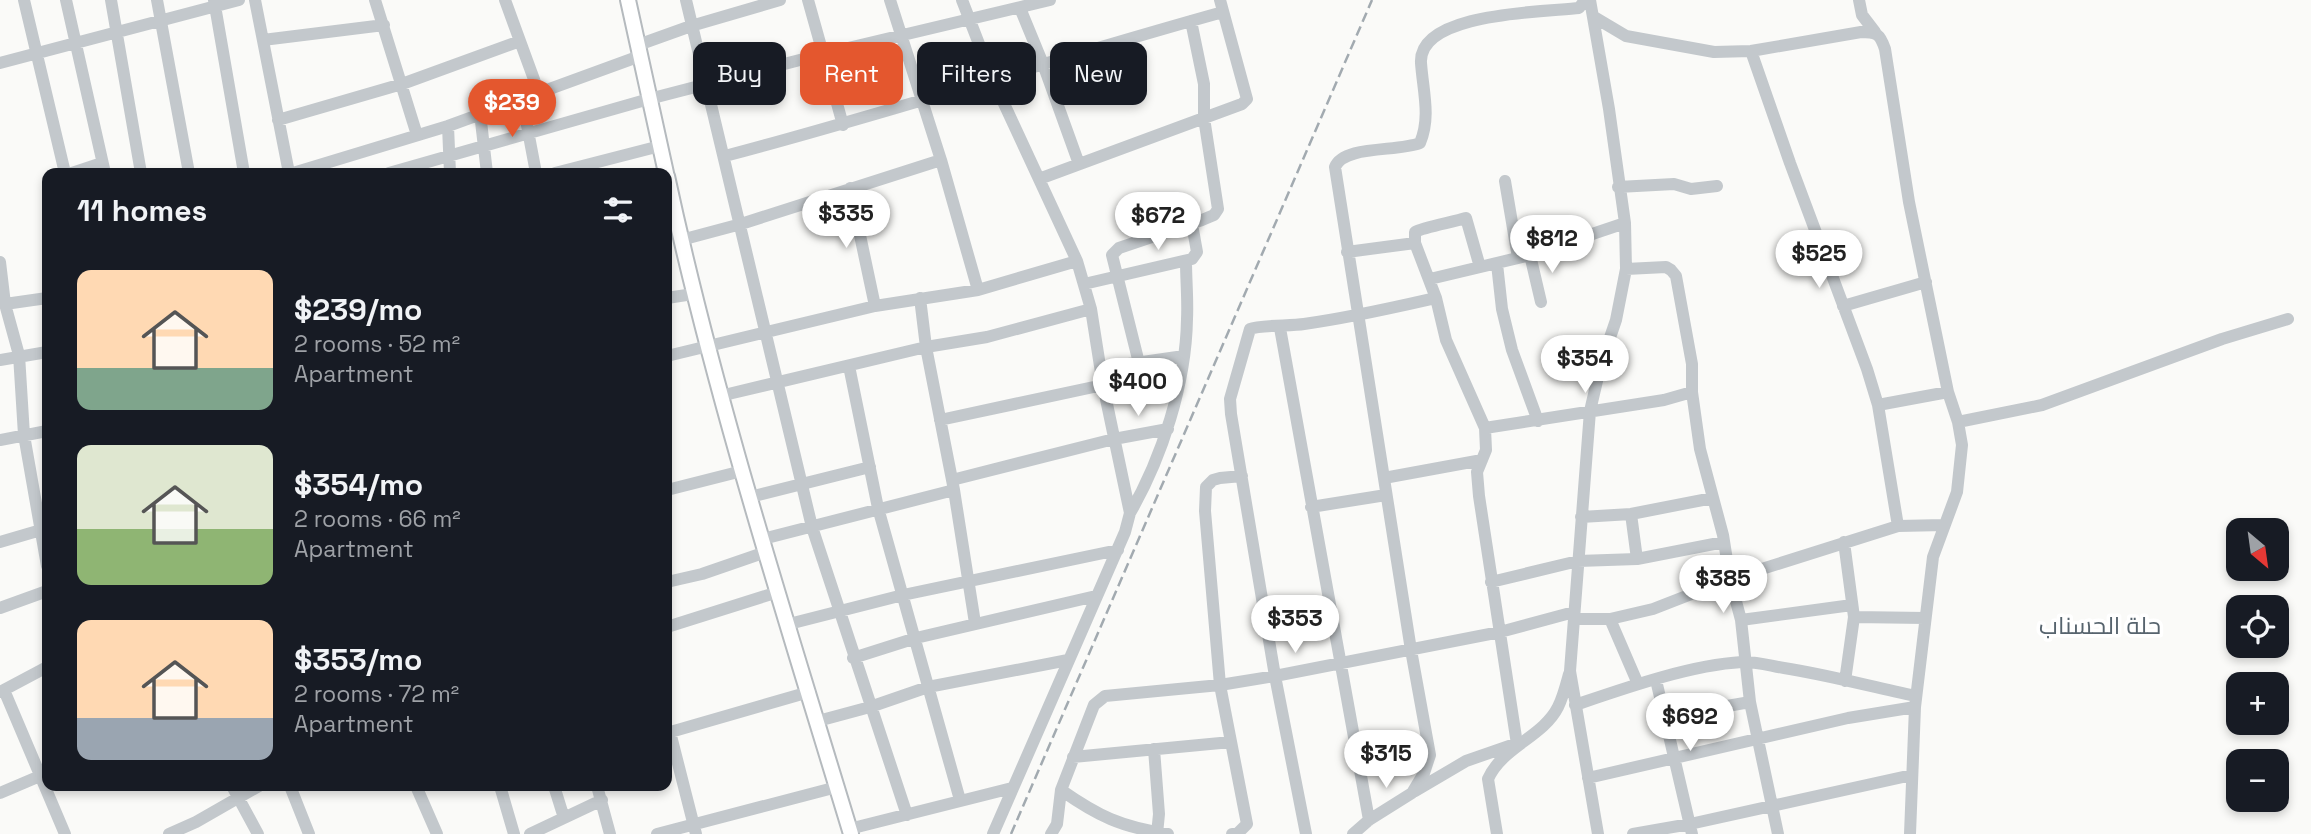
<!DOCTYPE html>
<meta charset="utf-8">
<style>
body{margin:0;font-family:"Space Grotesk",Cairo,sans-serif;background:#242831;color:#f1f3f6;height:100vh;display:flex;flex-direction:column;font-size:26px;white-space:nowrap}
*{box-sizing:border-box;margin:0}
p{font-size:23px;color:#9ea1a6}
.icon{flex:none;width:38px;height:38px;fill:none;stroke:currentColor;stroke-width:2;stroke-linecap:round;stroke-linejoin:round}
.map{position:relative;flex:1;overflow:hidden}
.drawer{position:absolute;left:42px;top:168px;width:630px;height:623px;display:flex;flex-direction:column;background:#171b24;border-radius:14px;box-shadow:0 4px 10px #0003}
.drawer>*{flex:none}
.banner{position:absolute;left:693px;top:42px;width:665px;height:63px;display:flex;gap:14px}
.needle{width:46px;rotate:151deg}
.buttons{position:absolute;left:2226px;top:518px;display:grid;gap:14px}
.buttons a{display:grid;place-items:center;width:63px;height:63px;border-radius:14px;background:#171b24;box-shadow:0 4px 10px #0003;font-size:35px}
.price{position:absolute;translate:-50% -60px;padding:0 16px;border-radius:24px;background:#fff;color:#222;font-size:23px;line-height:46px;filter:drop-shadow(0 2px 4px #0008)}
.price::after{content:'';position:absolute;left:50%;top:42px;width:21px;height:16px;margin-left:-10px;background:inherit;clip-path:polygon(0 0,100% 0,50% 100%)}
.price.on{background:#e4572e;color:#fff}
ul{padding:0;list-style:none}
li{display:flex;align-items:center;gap:21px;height:175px;padding:0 35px}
li span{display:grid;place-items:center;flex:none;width:196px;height:140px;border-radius:14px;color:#555}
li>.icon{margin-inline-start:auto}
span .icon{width:84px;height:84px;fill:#fffc;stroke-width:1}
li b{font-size:30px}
h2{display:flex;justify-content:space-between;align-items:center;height:84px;padding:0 35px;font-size:30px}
.pill{padding:0 24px;border-radius:14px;background:#171b24;box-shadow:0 4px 10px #0003;font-size:24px;line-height:63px}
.pill.on{background:#e4572e;color:#fff}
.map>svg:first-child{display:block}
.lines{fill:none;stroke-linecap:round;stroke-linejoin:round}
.major-casing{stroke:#b5babe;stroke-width:18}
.minor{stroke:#c3c8cc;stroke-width:12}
.major{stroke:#fff;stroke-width:14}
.rail{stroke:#a2aab0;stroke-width:2.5;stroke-dasharray:10 5;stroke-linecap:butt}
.labels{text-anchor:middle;stroke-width:7;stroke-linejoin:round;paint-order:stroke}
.neighbourhood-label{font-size:24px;fill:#57646e;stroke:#fff}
</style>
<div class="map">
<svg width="2311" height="834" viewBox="0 0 2311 834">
<rect width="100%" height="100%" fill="#fafaf8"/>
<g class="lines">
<defs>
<path id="major" d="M628 0 666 173
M667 176C715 399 785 616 851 834"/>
</defs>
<use href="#major" class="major-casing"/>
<path class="minor" d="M24 0 65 173
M66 0 105 173
M111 0 141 173
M157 0 189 173
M214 0 244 173
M255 0 289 173
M375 0 417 135
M505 0 539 93
M686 0 812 527 907 815
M808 0 843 125
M890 0 941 160 978 290
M962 0 993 80 1077 261 1091 309 1103 385 1130 513 1125 532 993 834
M1590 0 1609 109 1625 223 1626 269 1616 320 1601 364 1590 411 1570 671 1598 834
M1859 0 1862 15 1875 32
M1020 8 1043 64 1079 164
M1594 17 1626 36 1714 52 1751 51 1861 32C1877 32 1880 34 1885 49L1909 202 1948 392 1958 422 1962 445 1957 492 1933 557 1915 707 1910 834
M263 40 384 25
M638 45 691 26 780 0
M1751 51 1790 163 1867 369 1878 405 1898 526
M0 63 239 0
M522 99 536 173
M480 113 487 173
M278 120 402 84 520 41
M448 126 450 173
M725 156C892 112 1057 58 1223 12
M72 173 102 163
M293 173 448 126 640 56
M389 173 649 99 823 54 1050 0
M555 173 660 146
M1039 179 1204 118 1242 104 1247 99 1220 0
M1505 181 1518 258
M1618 187 1674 184 1691 189 1717 186
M850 188 875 306
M667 227 678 226
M681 240 741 224 941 160
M1347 252 1415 243
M1530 255 1541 302
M0 262 5 304 19 355 24 435 47 566
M1497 264 1502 309 1512 350 1538 421
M1480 267 1466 218C1454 222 1423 227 1415 232V243L1436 298 1446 340 1485 428 1486 450 1477 472 1479 496 1517 744
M1626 269 1666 267 1671 270 1676 276 1692 364V392L1700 449 1723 535 1730 579 1741 620 1750 702 1778 834
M1430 279 1530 255 1625 223
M1084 284 1192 259 1197 252 1192 224
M667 298 693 294
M920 298 926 347 954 490 975 623
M5 304 47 298
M1843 306 1926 282
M1280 328 1369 820
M667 356 875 306 978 290 1077 261
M0 360 47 352
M1139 363 1112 255 1119 248 1202 220 1214 215 1218 209 1204 118V84L1191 21
M849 366 878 508 960 800
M1101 368 1184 356
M720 396 926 347 987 337 1091 309
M1878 405 1948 392
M940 420 1103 385
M1958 422 2042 405 2222 339 2288 319
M1485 428 1664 400 1692 392
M0 440 47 431
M1384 478 1482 460
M952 480 1114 439 1168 429
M667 490 742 471
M750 497 870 467
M1311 507 1386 495
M1130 513C1162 458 1186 383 1187 319 1188 300 1186 280 1186 261
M1631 514 1637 559
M1581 517 1631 514 1713 498
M763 539 954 490
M0 542 41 530
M1844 542 1854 617 1845 681
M667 582 702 574 766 552
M1491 582 1578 561 1637 559 1724 542
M0 608 47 591
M1854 617 1925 618
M1574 619H1610L1653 609 1730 579 1898 526 1944 525
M1610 619 1638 684
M1741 620 1852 605
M789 624 903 595 1118 550
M667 627 778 592
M853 658 916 638 1096 596
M1656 680 1692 834
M4 690 65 834
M0 692 47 667
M1575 705C1625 688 1690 665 1742 662 1756 661 1771 666 1784 668 1829 675 1872 687 1916 696
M1665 717 1750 702
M818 721 870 707 928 687 1068 660
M670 732 696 834
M667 733 809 692
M1154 749 1159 814 1157 834
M1073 757 1231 742
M1588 778 1848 718 1915 707
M232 786 258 834
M290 786 309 834
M416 786 437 834
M500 786 514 834
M554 786 564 818
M597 786 610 834
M1415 791 1466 761 1515 744
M0 793 47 773
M849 829 1012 788
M169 834 196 822 259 786
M530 834 602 800
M657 834 837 787
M1051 834 1057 824 1061 790
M1168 834C1121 827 1098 816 1061 790L1094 705 1105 696 1220 685 1275 676 1500 632 1574 612
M1232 834H1237L1247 824 1220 685 1205 511 1206 487 1213 480 1220 478 1242 476
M1306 834 1275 676 1231 414 1230 399 1250 329C1259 325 1291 326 1304 324 1349 318 1392 308 1436 298
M1353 834 1369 820 1412 793 1424 773 1430 755 1411 650 1335 167C1344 145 1398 152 1420 143 1431 117 1423 91 1421 63 1418 12 1544 12 1579 8L1585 0
M1497 834 1488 779C1502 747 1543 737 1558 707 1563 697 1566 685 1569 674
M1633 834 1690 824 1912 775"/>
<use href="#major" class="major"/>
<path class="rail" d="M1011 834 1372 0"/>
</g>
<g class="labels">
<g class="neighbourhood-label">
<text x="2100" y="634">حلة الحسناب</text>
</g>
</g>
</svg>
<div class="buttons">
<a><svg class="needle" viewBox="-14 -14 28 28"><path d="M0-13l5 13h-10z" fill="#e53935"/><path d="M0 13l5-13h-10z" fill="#9ea1a6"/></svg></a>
<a><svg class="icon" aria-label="locate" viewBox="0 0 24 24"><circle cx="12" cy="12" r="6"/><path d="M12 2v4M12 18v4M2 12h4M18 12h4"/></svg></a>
<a>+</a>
<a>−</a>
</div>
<b class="price on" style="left:512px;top:139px">$239</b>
<b class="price" style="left:846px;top:250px">$335</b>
<b class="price" style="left:1158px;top:252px">$672</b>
<b class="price" style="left:1552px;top:275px">$812</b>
<b class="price" style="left:1819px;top:290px">$525</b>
<b class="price" style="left:1585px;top:395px">$354</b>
<b class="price" style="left:1138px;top:418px">$400</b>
<b class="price" style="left:1723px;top:615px">$385</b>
<b class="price" style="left:1295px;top:655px">$353</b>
<b class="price" style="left:1690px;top:753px">$692</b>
<b class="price" style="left:1386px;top:790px">$315</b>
<div class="banner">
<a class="pill">Buy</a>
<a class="pill on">Rent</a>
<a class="pill">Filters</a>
<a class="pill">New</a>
</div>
<section class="drawer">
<h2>11 homes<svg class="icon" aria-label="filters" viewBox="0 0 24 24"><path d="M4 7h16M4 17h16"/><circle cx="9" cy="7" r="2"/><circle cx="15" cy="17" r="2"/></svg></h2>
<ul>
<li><span style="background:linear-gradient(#ffd9b3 70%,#7fa58c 0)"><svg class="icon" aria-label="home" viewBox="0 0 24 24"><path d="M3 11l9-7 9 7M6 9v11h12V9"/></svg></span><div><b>$239/mo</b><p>2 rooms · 52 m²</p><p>Apartment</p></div></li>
<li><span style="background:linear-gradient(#dfe7d0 60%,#8fb573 0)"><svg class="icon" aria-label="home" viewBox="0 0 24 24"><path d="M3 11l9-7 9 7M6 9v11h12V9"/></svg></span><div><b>$354/mo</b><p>2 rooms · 66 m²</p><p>Apartment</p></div></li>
<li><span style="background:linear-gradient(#ffd9b3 70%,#9aa5b1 0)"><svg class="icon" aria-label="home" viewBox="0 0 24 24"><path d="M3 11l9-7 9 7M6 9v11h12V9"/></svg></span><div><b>$353/mo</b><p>2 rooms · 72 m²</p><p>Apartment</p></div></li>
</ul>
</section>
</div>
